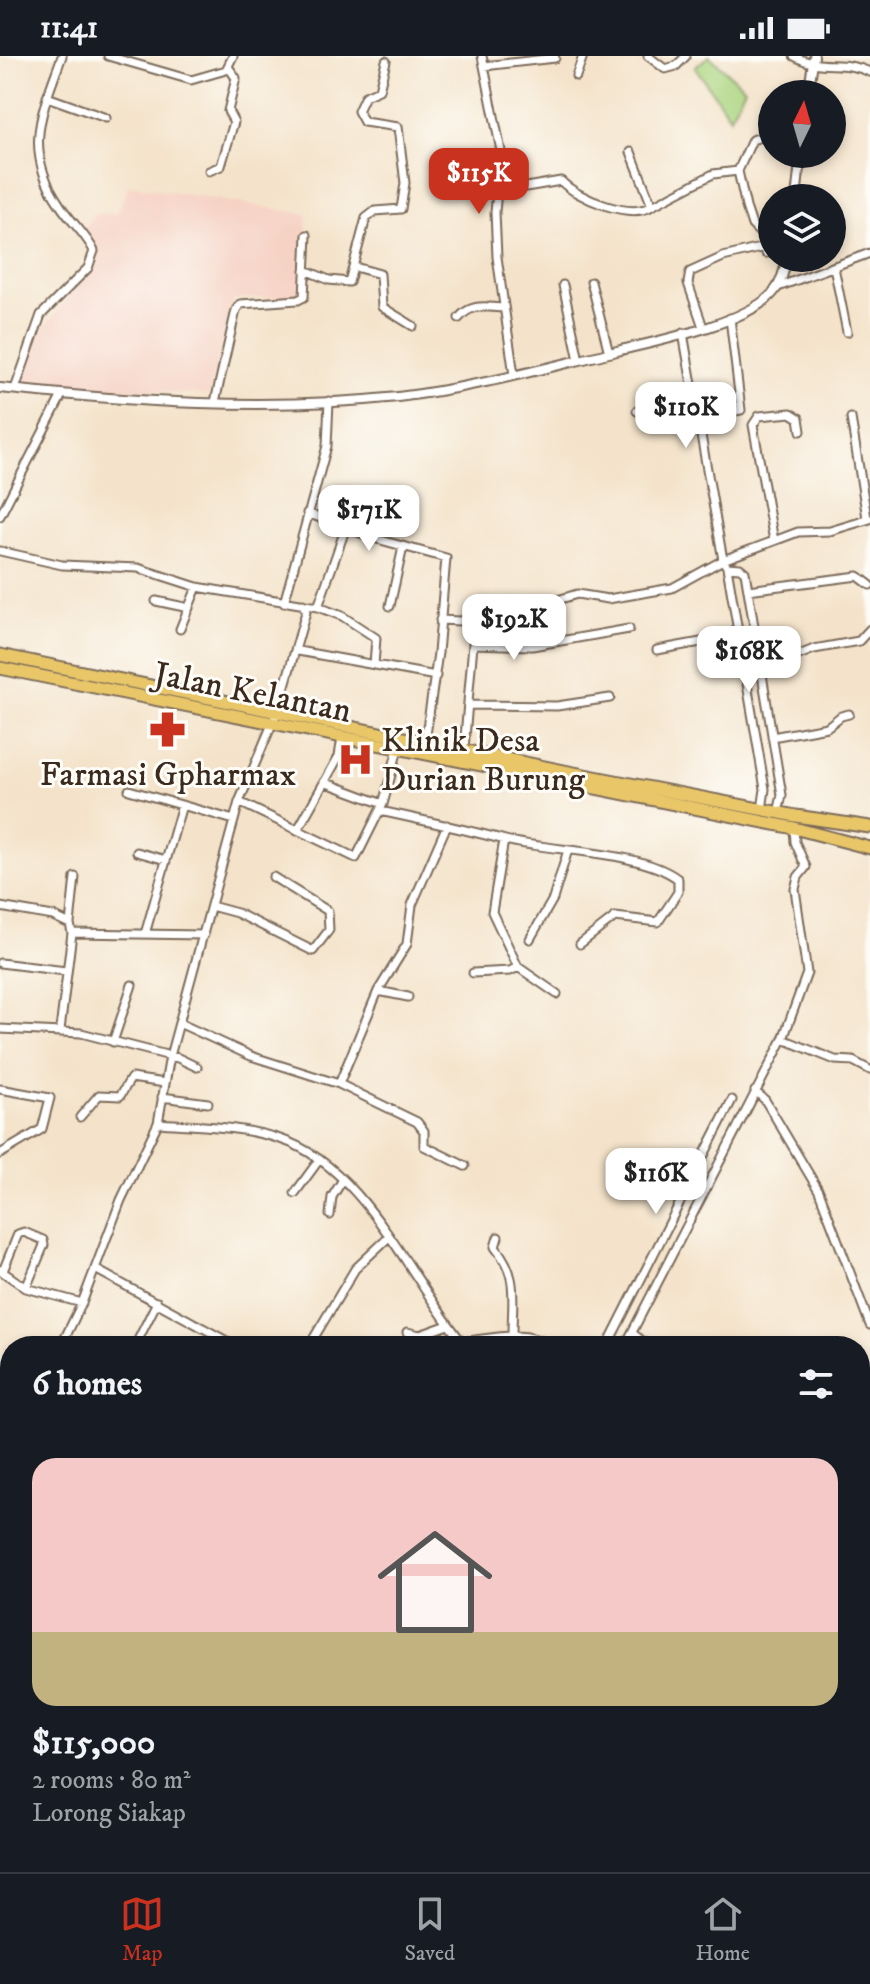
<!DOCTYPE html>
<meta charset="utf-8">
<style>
body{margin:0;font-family:"IM FELL DW Pica",serif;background:#242831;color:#f1f3f6;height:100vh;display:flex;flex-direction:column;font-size:30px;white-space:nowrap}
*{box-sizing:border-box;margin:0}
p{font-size:26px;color:#9ea1a6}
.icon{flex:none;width:44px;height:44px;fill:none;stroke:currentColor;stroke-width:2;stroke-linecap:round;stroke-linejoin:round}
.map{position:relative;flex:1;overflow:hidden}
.details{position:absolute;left:0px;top:1280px;width:870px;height:536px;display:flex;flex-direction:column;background:#171b24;border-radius:32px 32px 0 0;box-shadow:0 4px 12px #0003}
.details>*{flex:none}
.needle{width:52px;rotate:5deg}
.buttons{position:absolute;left:758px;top:24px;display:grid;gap:16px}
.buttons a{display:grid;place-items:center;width:88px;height:88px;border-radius:50%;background:#171b24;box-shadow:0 4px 12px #0003;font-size:40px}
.price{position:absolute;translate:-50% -68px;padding:0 18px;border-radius:16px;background:#fff;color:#222;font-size:26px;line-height:52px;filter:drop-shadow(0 2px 4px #0008)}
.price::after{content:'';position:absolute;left:50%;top:48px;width:24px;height:18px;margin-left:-12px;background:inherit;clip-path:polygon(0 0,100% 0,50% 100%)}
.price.on{background:#c8321e;color:#fff}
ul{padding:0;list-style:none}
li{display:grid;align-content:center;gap:16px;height:424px;padding:0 32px}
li+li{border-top:2px solid #363941}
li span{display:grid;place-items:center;height:248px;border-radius:24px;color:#555}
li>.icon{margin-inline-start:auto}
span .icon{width:144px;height:144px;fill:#fffc;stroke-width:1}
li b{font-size:34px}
h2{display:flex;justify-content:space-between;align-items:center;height:96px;padding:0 32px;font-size:34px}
.status{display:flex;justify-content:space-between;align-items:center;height:56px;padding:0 40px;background:#171b24;direction:ltr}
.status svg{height:22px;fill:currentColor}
.tab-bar{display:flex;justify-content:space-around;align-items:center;height:112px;border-top:2px solid #363941;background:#171b24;font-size:22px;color:#9ea1a6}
.tab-bar a{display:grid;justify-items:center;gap:4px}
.tab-bar .on{color:#c8321e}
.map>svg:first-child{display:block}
.built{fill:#f6d2c4}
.green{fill:#abd580;stroke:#73804f;stroke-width:2}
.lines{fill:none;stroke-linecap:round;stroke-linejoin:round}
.minor-casing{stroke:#7c6b5a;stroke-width:11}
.tertiary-casing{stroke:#7c6b5a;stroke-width:12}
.trunk-casing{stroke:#7c6b5a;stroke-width:15}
.minor{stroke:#fff;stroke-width:7}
.tertiary{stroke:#fff;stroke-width:8}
.trunk{stroke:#e9c769;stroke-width:11}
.labels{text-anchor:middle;stroke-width:6;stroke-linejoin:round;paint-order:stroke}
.street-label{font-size:34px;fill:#3b2a1e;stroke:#fdfcf7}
.poi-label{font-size:34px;fill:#3b2a1e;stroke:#fdfcf7;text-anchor:start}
</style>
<div class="status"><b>11:41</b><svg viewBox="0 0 49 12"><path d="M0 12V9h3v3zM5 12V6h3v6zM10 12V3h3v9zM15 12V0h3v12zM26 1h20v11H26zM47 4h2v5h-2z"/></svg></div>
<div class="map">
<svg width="870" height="1816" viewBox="0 0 870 1816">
<rect width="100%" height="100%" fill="#fdfcf7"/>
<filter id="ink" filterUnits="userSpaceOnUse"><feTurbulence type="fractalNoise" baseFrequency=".0125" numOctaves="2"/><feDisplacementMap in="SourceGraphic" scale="16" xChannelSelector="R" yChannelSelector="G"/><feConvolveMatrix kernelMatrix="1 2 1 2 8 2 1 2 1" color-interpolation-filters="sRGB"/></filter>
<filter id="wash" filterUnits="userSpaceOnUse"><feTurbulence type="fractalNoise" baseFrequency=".006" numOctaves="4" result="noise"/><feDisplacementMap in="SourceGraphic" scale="32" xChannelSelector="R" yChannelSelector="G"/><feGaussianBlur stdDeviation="1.8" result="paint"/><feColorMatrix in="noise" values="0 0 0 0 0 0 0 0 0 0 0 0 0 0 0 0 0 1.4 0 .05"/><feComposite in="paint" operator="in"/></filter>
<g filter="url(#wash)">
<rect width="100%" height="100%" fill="#f4e3ca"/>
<path class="built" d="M129 129 307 158 303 240 234 243 209 339 23 325 34 284 93 211 96 189 82 176 95 158H117Z"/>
<path class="green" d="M709 0 745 32 730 61 695 11Z"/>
</g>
<g filter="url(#ink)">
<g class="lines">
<defs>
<path id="minor" d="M108 0 191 24 226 14 233 0
M482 0 501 95 495 156 497 201 514 319
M648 0 665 13 676 10 686 0
M794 0C823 16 839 2 870 16
M484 10 555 2
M576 20 583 0
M47 41 106 62
M772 68 761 81 752 84 738 115 746 151 752 169 763 180 766 197H772
M631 96 652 150 713 118 738 115
M209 115 221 110 234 66 228 55 236 22 229 12
M497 136 561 125C577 142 630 164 652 150
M355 211 380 218 382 251 413 270
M834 211 847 276
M305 214 329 224 349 226 366 162 375 155 401 153 405 127 398 71 364 66 358 55 365 40 379 34 386 5
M591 226 609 297
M563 229 579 304
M778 231 870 197
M459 262C471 247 486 251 503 252
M703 271 688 227 690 216 723 201 765 191
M683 277 723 504 727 511 765 733 762 754
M15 333 41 259 88 212 94 195C86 178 70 165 60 149 22 94 42 56 62 0
M215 346 236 254 240 248 298 244 304 241 307 179
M637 355 661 368 741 354 730 262
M851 362 867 462
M307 457 377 483 446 502 438 597 425 686
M0 460 62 339
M774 485 753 369 759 360 791 357 799 362 801 375
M0 495 62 509 138 512 197 531 318 551 342 560 376 582 374 609
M727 511 740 512 745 516 782 739 778 757
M748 534 858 520 870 529
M156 545 189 552
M284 547 327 390 329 345
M390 550 403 491
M318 551 346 471
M440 564 460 565 495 553 532 552 577 538 608 543 672 532 723 504 798 476 830 475 870 463
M180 573 197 531
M473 588 477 561
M657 594 739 579
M298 595 436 620
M743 602 789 603 814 593 859 585 870 573
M469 649 557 650 610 642
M772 681 827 671 841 660 849 658
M464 693 473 588 532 590 629 573
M324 726 383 748
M129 734 234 764
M239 746 356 802 383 748 398 693
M380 755C422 764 464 773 505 784 552 796 640 794 678 823V836L658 866 615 861 580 888
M297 775 339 700 342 682
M137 796 166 804
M211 850 237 857 313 895 329 874 328 855 273 821
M0 851 53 860 70 868 72 877 60 974
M70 868 75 821
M72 877 204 879
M145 878 182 749
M530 883 553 843 568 794
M0 907 66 915
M518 911 557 938
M473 917 510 915 518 911 492 856 504 784
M378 935 407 888 412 849 447 769
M179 967 251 1000 339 1028 378 935 408 941
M0 973 81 977 178 1002 197 1011
M783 983 835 1004 853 1005 870 1014
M113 986 132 929
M339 1028 417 1066 424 1075V1090L465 1110
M0 1033 50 1042 42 1073 0 1098
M755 1035 765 1044 819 1135 870 1269
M162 1041 208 1047
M80 1061 99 1039 120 1040 131 1022 165 1027
M158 1067C198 1070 241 1070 280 1083 363 1109 410 1223 462 1286 493 1282 524 1273 553 1290
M295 1137 319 1104
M330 1159 332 1141 342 1125
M498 1181 495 1191C519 1220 512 1242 512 1279
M95 1213 236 1290
M0 1214 26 1232 82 1247
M3 1215 18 1178 24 1176 43 1184 44 1189 26 1232
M407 1276 420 1279 448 1269
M632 1277 649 1290
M61 1290 82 1247 121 1144 158 1067 170 1000 239 746 278 654 306 556 303 548
M135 1290 157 1246
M309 1290 355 1213 389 1181
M607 1290 732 1044
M625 1290 783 983 807 917 795 833 798 821 806 811 795 786 794 772
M0 1346 10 1352
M0 1368 10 1357
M860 1373 870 1340
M860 1499 870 1504
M860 1584 870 1590
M860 1625 870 1631
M860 1634 870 1640
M860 1651 867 1656
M860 1699 870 1682
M433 1806 453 1816
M556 1806 575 1816
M816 1806 820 1816
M59 1815V1816
M119 1816 121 1806
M238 1816 242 1806
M345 1816 350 1806
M359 1816 364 1806
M684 1816 689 1806
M746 1816 751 1806
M865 1816 870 1814"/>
<path id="tertiary" d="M808 38 814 0
M796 142 801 98
M0 332C131 346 267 355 398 341 473 332 545 312 617 295 658 285 741 268 770 240 781 230 784 215 787 202
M860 1669 870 1651
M774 1816 780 1806"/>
<path id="trunk" d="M0 599 569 716 796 760 870 771
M0 612 794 772 870 792"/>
</defs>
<use href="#minor" class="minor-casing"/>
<use href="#tertiary" class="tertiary-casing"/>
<use href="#trunk" class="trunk-casing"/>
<use href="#minor" class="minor"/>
<use href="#tertiary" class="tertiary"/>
<use href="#trunk" class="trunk"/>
</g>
</g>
<defs>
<symbol id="pharmacy-bare" viewBox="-9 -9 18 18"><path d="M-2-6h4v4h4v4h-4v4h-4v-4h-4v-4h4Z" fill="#c8321e" stroke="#fdfcf7" stroke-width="2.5" paint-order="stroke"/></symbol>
<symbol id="hospital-bare" viewBox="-9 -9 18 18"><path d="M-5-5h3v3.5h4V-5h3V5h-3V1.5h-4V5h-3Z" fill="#c8321e" stroke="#fdfcf7" stroke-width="2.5" paint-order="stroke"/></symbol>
</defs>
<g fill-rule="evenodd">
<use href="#pharmacy-bare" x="142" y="648" width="51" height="51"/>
<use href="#hospital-bare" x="330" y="678" width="51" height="51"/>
</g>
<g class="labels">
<g class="street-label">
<text transform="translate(253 635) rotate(11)" y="12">Jalan Kelantan</text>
</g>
<g class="poi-label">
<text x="381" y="695">Klinik Desa<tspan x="381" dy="39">Durian Burung</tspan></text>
<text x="168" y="729" text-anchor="middle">Farmasi Gpharmax</text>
</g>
</g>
</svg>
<div class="buttons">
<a><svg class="needle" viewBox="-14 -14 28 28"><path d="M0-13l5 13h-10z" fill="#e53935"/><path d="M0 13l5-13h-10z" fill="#9ea1a6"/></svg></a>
<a><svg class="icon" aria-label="layers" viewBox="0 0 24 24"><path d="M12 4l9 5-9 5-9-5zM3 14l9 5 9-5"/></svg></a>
</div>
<b class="price on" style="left:479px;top:160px">$115K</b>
<b class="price" style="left:686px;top:394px">$110K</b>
<b class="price" style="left:369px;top:497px">$171K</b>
<b class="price" style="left:514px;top:606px">$192K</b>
<b class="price" style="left:749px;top:638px">$168K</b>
<b class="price" style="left:656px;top:1160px">$116K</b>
<section class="details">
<h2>6 homes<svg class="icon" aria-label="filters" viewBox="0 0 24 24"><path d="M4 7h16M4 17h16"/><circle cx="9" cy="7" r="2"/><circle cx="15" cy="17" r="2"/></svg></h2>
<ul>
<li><span style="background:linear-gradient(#f6c9c9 70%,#c2b280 0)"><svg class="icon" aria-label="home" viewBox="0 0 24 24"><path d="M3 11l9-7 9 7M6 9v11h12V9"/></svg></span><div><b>$115,000</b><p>2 rooms · 80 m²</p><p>Lorong Siakap</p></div></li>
</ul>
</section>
</div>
<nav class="tab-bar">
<a class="on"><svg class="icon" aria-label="map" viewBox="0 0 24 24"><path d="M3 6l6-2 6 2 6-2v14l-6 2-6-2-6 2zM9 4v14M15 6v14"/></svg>Map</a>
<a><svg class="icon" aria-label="saved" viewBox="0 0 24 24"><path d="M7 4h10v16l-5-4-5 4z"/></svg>Saved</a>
<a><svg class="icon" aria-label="home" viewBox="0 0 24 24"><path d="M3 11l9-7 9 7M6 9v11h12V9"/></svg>Home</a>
</nav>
